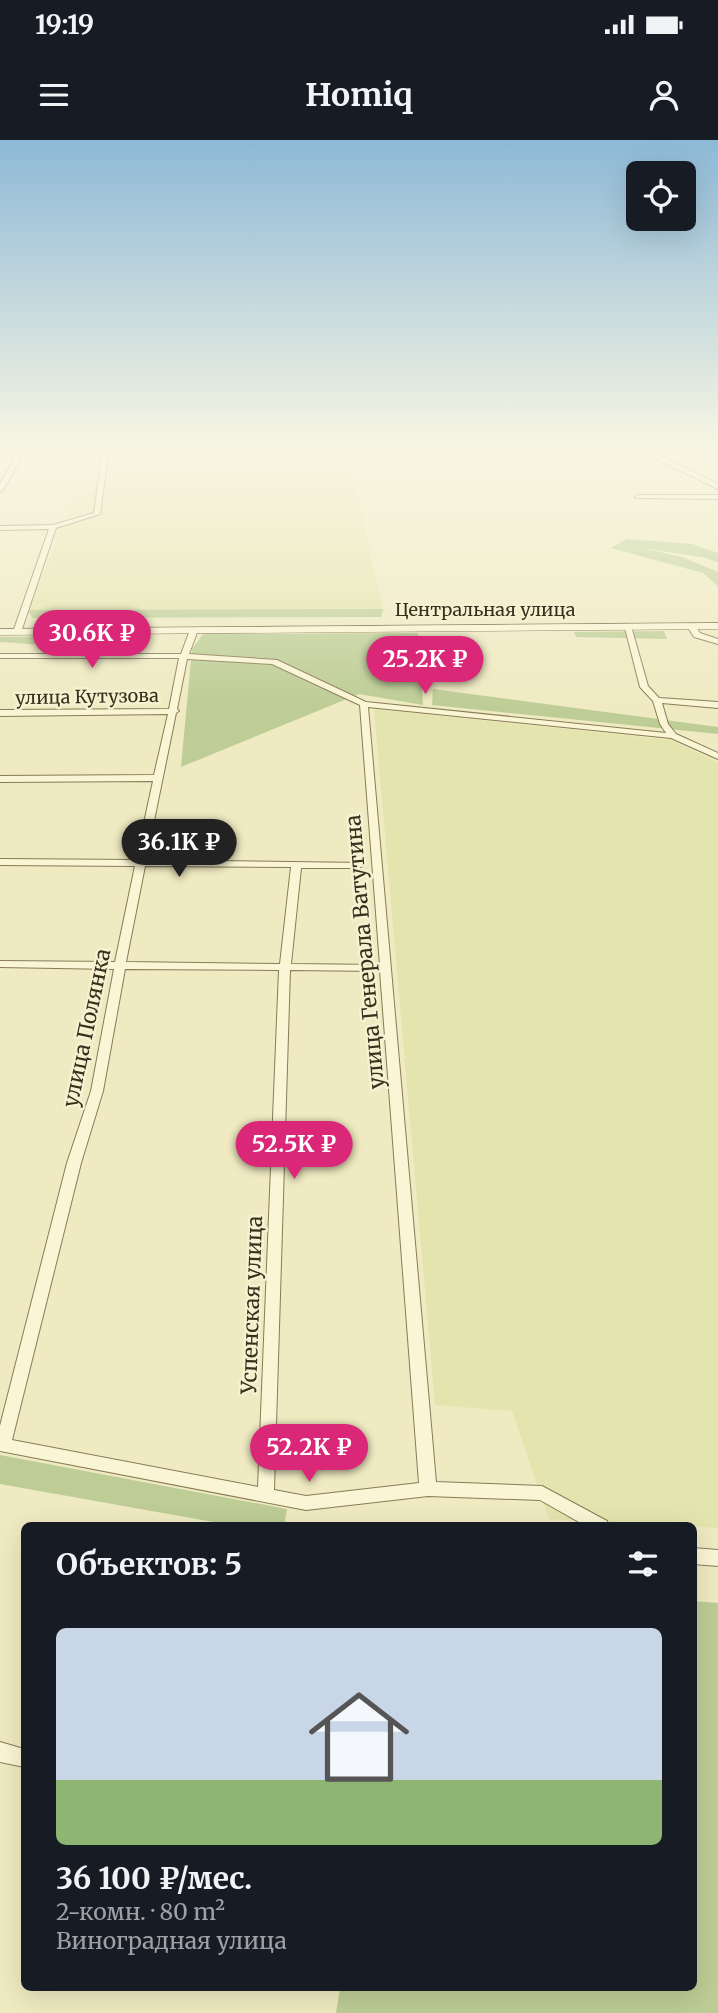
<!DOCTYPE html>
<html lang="ru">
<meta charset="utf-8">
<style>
body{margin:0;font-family:Merriweather,serif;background:#242831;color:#f1f3f6;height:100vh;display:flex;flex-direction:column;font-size:26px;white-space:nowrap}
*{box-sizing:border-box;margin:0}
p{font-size:23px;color:#9ea1a6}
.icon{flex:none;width:38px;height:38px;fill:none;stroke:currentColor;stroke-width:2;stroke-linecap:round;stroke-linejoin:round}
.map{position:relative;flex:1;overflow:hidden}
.sheet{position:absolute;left:21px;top:1382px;width:676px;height:469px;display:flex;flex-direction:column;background:#171b24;border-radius:10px;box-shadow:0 7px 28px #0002}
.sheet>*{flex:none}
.buttons{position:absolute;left:626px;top:21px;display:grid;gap:14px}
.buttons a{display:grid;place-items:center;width:70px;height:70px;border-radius:10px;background:#171b24;box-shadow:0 7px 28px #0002;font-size:35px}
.price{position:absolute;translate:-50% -60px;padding:0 16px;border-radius:24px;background:#db2777;color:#fff;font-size:23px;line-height:46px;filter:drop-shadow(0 2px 4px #0008)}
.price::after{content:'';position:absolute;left:50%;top:42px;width:21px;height:16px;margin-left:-10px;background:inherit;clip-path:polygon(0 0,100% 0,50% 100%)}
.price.current{background:#222;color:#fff}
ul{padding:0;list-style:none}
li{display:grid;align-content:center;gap:14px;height:371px;padding:0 35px}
li span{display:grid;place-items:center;height:217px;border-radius:10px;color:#555}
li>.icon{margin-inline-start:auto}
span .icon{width:126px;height:126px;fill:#fffc;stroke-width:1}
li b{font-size:30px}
h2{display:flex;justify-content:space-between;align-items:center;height:84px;padding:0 35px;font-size:30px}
.status{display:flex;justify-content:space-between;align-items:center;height:49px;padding:0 35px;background:#171b24;direction:ltr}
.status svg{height:19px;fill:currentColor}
header{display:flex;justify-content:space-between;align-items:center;height:91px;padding:0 35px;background:#171b24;font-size:32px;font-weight:700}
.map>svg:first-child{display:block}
.farmland{fill:#e4e5ae}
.green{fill:#bdcd95}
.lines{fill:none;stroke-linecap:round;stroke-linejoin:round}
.minor-casing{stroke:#897b58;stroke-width:2}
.tertiary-casing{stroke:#897b58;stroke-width:2}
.secondary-casing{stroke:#6b5c3b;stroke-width:1}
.minor{fill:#faf5d4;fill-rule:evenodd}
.tertiary{fill:#faf5d4;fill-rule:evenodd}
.secondary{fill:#faf5d4;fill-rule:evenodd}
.labels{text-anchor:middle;stroke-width:5;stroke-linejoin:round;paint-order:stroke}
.far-street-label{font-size:18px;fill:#382f1d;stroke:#f6f2d1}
.street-label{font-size:21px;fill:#382f1d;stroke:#f6f2d1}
</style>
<div class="status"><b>19:19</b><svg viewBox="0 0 49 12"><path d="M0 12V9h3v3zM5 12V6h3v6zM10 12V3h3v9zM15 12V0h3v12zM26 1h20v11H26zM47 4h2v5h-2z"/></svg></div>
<header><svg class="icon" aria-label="menu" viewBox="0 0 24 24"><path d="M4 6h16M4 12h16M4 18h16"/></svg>Homiq<svg class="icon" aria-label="person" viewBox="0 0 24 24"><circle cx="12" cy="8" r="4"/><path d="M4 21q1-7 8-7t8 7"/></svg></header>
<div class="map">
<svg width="718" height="1873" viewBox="0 0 718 1873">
<rect width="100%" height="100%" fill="#efeac1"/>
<path class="farmland" d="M85 307H346L383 469 28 470 74 360 122 329 81 318Z
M374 569 670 600 718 622V1388L549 1379 512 1271 435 1265Z"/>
<path class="green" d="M627 399 692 404 718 413V423L707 418 642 408 682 417 718 432V446L703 433 611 408Z
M383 469 381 477 32 478 28 470Z
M664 491 667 499 576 497 574 492Z
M418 493 423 565 359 554 181 627 192 509 203 494Z
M66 496 62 506 0 502V497Z
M433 549 718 587V594L432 565Z
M0 1315 287 1369 284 1386H236L0 1344Z
M693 1461 718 1463V1873H336L340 1848H693Z"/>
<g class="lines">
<defs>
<path id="minor" d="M0 307H72L26 309 3 350 0 352V344L20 309 0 310Z
M103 307H109L100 374 56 388 21 492 14 494 13 492 49 389 0 390V386L53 385 94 373Z
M673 307H718V310H677L654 315 651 313Z
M638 355H718V359L636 358 635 357Z
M624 484 631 486 648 546 659 558 718 562V568L662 563 668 584 676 594 718 613V619L671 598 368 567 436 1342 542 1346 607 1381 609 1386H586L540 1360 428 1356 306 1370 0 1311V1286L67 1023 91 951 114 829 0 827V821L115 822 135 726 0 725V719L136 720 153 641 0 642V636L154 635 168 574 0 576V570L169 569 179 518H0V514H60L68 491 72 489 76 491 68 514H181L190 490 194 488 198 490 189 514 277 520 366 562 666 593 660 584 653 561 640 547ZM187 519 272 524 360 565 380 825 291 824 301 728H359L364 725 363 723 146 720 176 573 179 571 177 569ZM145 726 291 727 280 824 126 822ZM125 829 279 830 258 1347 12 1300 81 1023 103 951ZM290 830 380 831 419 1343 306 1356 274 1350Z
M688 484H694L700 493 718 499V504L694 497 687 486Z
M693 1408 718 1410V1426L693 1424Z
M0 1602 24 1609V1627L0 1622Z"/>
<path id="tertiary" d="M632 307H642L718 344V349Z"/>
<path id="secondary" d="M718 483V489L0 495V489Z"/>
</defs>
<use href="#minor" class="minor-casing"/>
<use href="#tertiary" class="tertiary-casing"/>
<use href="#secondary" class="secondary-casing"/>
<use href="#minor" class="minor"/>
<use href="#tertiary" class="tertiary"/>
<use href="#secondary" class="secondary"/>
</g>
<linearGradient id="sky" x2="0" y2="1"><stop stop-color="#8db9d7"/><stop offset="0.54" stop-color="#f8f6e3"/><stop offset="1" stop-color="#f8f6e3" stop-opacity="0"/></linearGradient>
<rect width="718" height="569" fill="url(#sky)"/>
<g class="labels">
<g class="far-street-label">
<text x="485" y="476">Центральная улица</text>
<text transform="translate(87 557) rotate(-1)" y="6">улица Кутузова</text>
</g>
<g class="street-label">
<text transform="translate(365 812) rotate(-95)" y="7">улица Генерала Ватутина</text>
<text transform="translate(87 888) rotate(-78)" y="7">улица Полянка</text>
<text transform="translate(252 1165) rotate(-88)" y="7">Успенская улица</text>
</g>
</g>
</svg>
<div class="buttons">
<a><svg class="icon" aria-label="locate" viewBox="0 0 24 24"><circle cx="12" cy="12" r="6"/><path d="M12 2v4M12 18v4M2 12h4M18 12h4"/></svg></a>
</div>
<b class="price" style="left:92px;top:530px">30.6K ₽</b>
<b class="price" style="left:425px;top:556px">25.2K ₽</b>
<b class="price current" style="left:179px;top:739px">36.1K ₽</b>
<b class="price" style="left:294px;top:1041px">52.5K ₽</b>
<b class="price" style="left:309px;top:1344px">52.2K ₽</b>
<section class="sheet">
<h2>Объектов: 5<svg class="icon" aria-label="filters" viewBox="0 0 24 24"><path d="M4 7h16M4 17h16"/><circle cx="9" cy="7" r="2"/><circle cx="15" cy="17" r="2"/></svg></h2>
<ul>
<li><span style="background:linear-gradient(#c9d6e8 70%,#8fb573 0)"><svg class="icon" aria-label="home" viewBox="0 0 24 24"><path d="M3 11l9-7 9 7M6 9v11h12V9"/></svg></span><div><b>36 100 ₽/мес.</b><p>2-комн. · 80 m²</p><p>Виноградная улица</p></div></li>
</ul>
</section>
</div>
